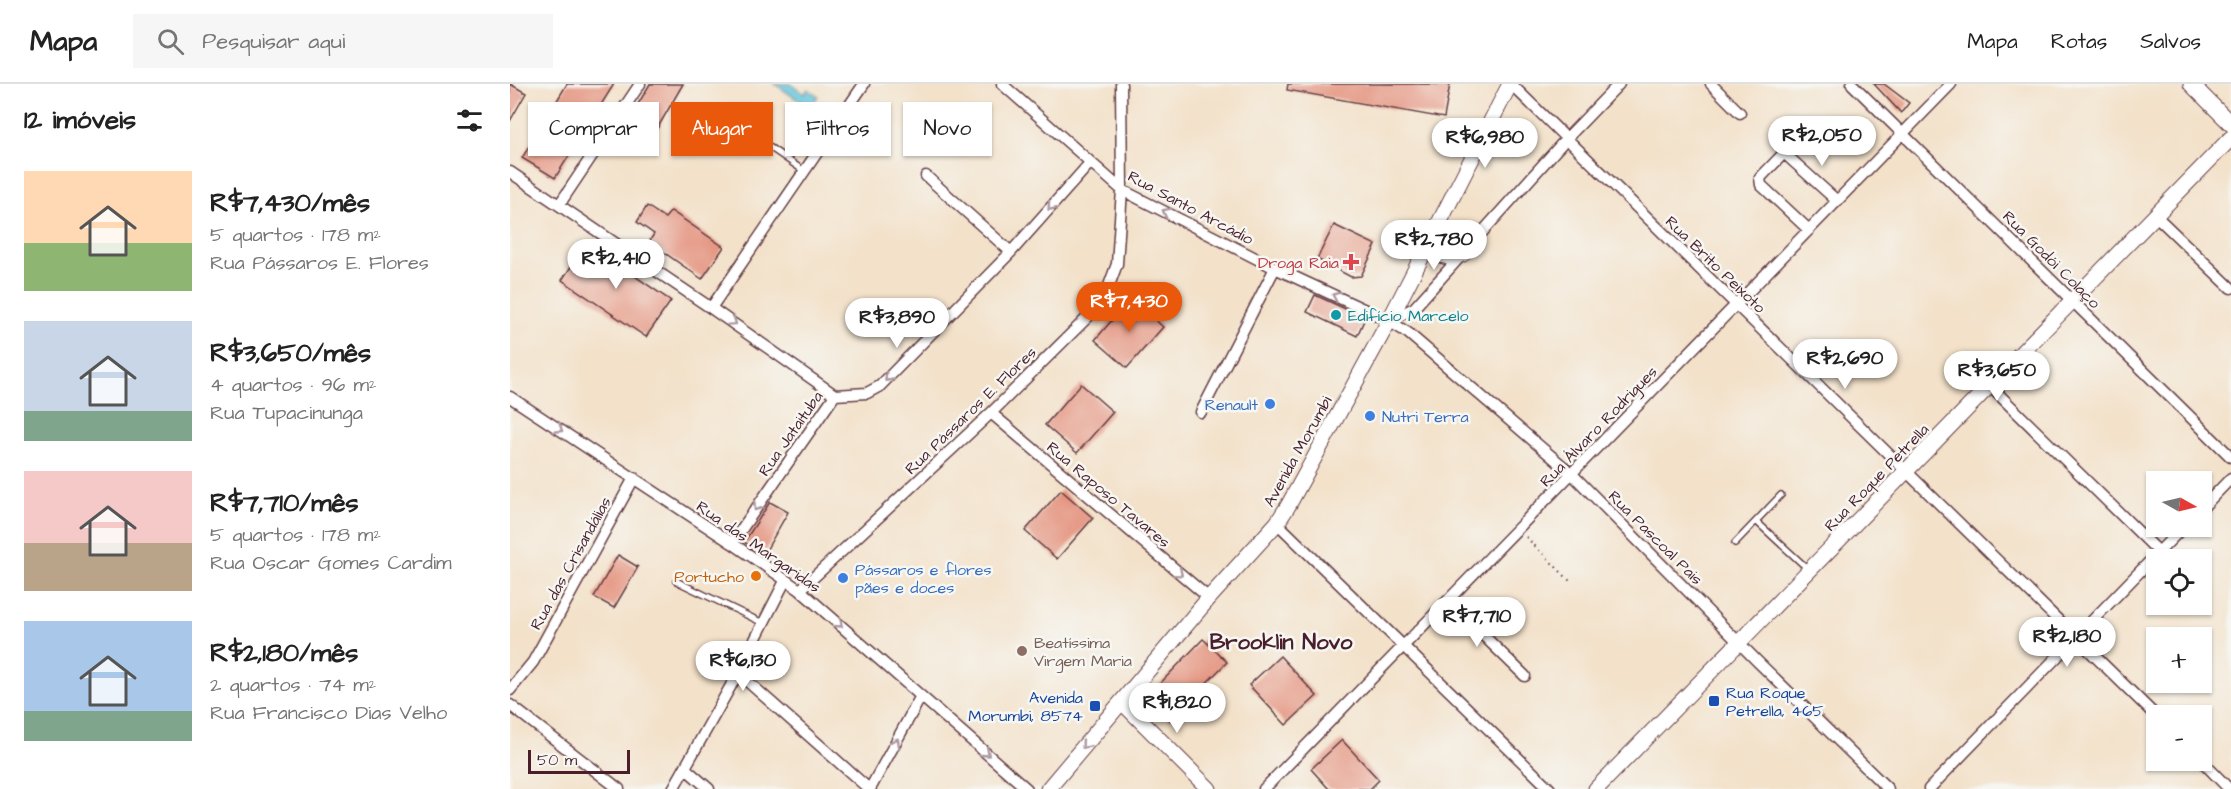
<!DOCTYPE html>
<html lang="pt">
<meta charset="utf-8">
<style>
body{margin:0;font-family:"Architects Daughter",sans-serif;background:#f6f6f6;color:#222;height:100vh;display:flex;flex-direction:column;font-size:22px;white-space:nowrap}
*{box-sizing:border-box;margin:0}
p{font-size:20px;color:#767676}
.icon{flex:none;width:33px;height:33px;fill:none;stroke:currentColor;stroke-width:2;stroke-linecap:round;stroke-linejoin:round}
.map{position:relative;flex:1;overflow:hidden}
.details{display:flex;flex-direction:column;background:#fff;width:510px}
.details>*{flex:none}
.guide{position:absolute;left:18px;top:18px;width:570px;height:54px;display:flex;gap:12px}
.needle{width:39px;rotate:98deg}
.controls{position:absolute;left:1636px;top:387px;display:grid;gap:12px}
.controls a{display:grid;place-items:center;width:66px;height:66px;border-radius:0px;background:#fff;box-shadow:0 2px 4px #0004;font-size:30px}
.scale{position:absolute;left:18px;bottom:15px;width:102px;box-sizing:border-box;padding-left:6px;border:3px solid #4a1f2b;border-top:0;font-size:16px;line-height:21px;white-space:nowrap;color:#4a1f2b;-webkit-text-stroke:4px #f6f6f2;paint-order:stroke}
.price{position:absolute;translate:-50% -51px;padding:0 14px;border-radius:21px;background:#fff;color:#222;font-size:20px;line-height:39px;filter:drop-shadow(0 2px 3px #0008)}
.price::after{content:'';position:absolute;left:50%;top:36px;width:18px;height:14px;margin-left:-9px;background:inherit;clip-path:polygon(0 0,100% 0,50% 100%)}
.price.active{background:#ea580c;color:#fff}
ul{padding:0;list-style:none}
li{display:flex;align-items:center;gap:18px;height:150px;padding:0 24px}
li span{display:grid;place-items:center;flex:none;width:168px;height:120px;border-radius:0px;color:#555}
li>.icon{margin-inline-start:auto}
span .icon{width:72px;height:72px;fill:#fffc;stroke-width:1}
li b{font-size:26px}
h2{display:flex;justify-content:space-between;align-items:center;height:72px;padding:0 24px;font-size:26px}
.chip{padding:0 21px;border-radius:0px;background:#fff;box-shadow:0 2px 4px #0004;font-size:21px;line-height:54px}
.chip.active{background:#ea580c;color:#fff}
header{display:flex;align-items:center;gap:36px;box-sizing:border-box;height:84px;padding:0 30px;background:#fff;border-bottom:2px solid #e0e0e0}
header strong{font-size:28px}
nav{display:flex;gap:33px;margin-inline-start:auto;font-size:21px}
.search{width:420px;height:54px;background:#f6f6f6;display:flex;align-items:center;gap:15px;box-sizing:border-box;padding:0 21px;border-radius:0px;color:#767676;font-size:22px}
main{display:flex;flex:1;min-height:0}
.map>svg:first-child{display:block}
.water{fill:#5dc4da;stroke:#547282;stroke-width:1.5}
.building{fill:#e4937e}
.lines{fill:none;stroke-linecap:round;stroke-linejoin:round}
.lane-casing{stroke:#633c43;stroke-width:8}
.street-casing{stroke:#633c43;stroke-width:13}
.secondary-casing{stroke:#633c43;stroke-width:17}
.path{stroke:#633c43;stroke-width:2;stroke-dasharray:1.5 4.5;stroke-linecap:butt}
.lane{stroke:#fff;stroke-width:5}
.street{stroke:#fff;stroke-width:10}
.secondary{stroke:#fff;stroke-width:15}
.oneway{stroke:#ae9aa0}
.health-dot{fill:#e0444e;stroke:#f6f6f2;stroke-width:2}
.culture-dot{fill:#0f9aa8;stroke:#f6f6f2;stroke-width:2}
.shop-dot{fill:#3f7fe0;stroke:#f6f6f2;stroke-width:2}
.food-dot{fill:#e8710a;stroke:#f6f6f2;stroke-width:2}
.education-dot{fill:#8d6e63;stroke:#f6f6f2;stroke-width:2}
.transit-dot{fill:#1a4fb4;stroke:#f6f6f2;stroke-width:2}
.labels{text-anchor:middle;stroke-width:5;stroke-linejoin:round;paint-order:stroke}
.street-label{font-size:16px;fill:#4a1f2b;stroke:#f6f6f2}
.health-label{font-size:16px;fill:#be3a42;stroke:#f6f6f2;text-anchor:end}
.culture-label{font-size:16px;fill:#0d838f;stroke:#f6f6f2;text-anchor:start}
.shop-label{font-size:16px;fill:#366cbe;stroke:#f6f6f2;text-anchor:start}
.food-label{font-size:16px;fill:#c56008;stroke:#f6f6f2;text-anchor:end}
.education-label{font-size:16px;fill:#785e54;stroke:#f6f6f2;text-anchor:start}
.transit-label{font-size:16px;fill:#164399;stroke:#f6f6f2;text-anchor:start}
.district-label{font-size:22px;font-weight:bold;fill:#4a1f2b;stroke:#f6f6f2}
</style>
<header>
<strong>Mapa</strong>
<div class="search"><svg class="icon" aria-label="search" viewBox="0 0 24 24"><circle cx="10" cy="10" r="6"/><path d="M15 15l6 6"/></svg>Pesquisar aqui</div>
<nav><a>Mapa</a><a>Rotas</a><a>Salvos</a></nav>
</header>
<main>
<section class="details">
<h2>12 imóveis<svg class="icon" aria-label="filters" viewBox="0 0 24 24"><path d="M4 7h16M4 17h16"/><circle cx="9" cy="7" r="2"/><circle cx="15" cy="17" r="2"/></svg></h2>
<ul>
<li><span style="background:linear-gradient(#ffd9b3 60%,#8fb573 0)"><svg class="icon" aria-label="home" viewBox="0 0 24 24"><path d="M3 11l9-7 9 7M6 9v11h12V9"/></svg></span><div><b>R$7,430/mês</b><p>5 quartos · 178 m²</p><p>Rua Pássaros E. Flores</p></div></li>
<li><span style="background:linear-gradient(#c9d6e8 75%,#7fa58c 0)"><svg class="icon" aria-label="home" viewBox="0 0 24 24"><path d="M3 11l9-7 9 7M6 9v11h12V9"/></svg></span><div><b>R$3,650/mês</b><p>4 quartos · 96 m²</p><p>Rua Tupacinunga</p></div></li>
<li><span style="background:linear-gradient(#f6c9c9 60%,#b9a48a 0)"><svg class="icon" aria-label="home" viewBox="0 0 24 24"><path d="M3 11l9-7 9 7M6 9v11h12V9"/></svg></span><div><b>R$7,710/mês</b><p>5 quartos · 178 m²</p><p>Rua Oscar Gomes Cardim</p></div></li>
<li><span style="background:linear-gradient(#a9c7e8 75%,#7fa58c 0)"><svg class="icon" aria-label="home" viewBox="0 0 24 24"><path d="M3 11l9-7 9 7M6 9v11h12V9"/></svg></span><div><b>R$2,180/mês</b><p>2 quartos · 74 m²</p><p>Rua Francisco Dias Velho</p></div></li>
</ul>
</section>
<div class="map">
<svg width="1721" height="705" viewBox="0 0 1721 705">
<rect width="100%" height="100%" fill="#f6f6f2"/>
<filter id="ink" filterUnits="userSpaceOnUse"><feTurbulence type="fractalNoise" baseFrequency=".0167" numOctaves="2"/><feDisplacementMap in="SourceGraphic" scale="12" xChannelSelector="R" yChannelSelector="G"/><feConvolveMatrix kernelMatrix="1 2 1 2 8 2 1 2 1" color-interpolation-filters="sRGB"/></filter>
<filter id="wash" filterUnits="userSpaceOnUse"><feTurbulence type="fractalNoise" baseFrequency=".008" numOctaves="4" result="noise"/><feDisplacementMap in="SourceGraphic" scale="24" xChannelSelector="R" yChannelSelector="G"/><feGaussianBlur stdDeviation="1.35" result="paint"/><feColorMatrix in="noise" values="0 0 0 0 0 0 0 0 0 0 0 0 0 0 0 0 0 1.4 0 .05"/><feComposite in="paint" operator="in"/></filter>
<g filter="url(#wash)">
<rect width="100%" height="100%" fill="#f3e1c9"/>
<path class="water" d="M265 0H281L295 10 298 5 308 12 300 24Z"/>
<g id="blocks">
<path class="building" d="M0 0 16 9 0 37Z
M57 0H104L45 94 12 74Z
M140 0H173L140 57 115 42Z
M778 0H940L934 34 777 6Z
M1364 0H1374L1399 19 1391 29Z
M137 122 155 134 161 127 214 163 192 195 139 158 144 150 127 138Z
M824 141 866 161 851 192 841 193 807 175Z
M77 159 161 217 136 253 52 196Z
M805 211 855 234 847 252 797 228Z
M621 214 653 243 617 284 585 256Z
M571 300 603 328 567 369 535 341Z
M551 406 583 434 547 475 515 447Z
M260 418 278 428 254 470 234 458Z
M108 471 128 483 104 524 84 513Z
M693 555 717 578 660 636 637 613Z
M770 572 807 612 776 641 739 601Z
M832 656 869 696 860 705H819L801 685Z"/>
</g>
</g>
<g filter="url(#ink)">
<use href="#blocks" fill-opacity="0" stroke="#633c43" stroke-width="1.5"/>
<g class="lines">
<defs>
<path id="lane" d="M212 30 294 87
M1247 438 1299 486
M1225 459 1271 411
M166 497 253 539"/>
<path id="street" d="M492 0 612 106 765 184 879 237 898 249 1062 390 1247 577 1378 705
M1001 0 1647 633
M1201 0 1230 29
M1342 0 1721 373
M1278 71 1297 50
M0 88 201 224 325 311
M416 92 501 168
M49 121 130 0
M1646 132 1721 204
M1299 146 1251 101 1250 94 1274 69 1326 116
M201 224 354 0
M879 237 904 224 1056 55 1109 0
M1480 302 1649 468
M0 313 222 459 290 506 517 705
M691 328 765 184
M481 329 699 514
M1692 424 1721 394
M767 439 1040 705
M222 459 325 311 357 309 370 302 501 168 580 79
M290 506 481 329 580 231 597 207 607 180 612 106 611 0
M938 517 1015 592
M228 589 359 705
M0 606 23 578 124 394
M0 621 109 705
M1691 676 1719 705
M175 684 199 705
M163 705 228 589 275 497
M360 705 411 612
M754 705 1441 0
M1419 705 1674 442"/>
<path id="secondary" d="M1681 0 1721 40
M922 154V161L930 171 942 174 953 170
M612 618 699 705
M538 705 699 514 767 439 778 422 879 237 1000 0
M1086 705 1721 54"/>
</defs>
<use href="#lane" class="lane-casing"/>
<use href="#street" class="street-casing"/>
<use href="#secondary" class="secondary-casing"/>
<path class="path" d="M1016 453 1061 498"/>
<use href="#lane" class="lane"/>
<use href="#street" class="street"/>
<use href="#secondary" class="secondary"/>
</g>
<defs><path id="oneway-chevron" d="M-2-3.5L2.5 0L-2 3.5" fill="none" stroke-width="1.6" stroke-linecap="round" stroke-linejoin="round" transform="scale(1.5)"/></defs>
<g class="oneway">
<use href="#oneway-chevron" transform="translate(541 123) rotate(132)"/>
<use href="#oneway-chevron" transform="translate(656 128) rotate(-153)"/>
<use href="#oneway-chevron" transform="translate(826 212) rotate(-156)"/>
<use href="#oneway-chevron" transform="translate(223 238) rotate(35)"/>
<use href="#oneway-chevron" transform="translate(378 294) rotate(134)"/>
<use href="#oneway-chevron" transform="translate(49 345) rotate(33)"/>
<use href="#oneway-chevron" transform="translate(247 423) rotate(125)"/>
<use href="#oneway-chevron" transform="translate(669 489) rotate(40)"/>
<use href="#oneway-chevron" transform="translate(329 540) rotate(41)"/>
<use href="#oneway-chevron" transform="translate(386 658) rotate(-61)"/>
<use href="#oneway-chevron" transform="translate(575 661) rotate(130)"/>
<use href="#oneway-chevron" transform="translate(476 669) rotate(41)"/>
</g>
</g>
<path class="health-dot" d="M838 169h6v6h6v6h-6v6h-6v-6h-6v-6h6z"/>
<circle class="culture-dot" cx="826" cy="231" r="6"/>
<g class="shop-dot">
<circle cx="760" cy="320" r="6"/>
<circle cx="860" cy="332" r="6"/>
<circle cx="333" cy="494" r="6"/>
</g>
<circle class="food-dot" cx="246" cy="492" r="6"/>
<circle class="education-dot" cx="512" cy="567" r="6"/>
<g class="transit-dot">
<rect x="1198" y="611" width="12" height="12" rx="3"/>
<rect x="579" y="616" width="12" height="12" rx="3"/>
</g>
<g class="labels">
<g class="street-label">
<text transform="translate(681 123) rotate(28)" y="6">Rua Santo Arcádio</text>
<text transform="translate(1542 175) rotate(45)" y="6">Rua Godói Colaço</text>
<text transform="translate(1206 180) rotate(44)" y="6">Rua Brito Peixoto</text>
<text transform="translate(460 326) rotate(-44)" y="6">Rua Pássaros E. Flores</text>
<text transform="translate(1088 342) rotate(-46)" y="6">Rua Álvaro Rodrigues</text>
<text transform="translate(280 349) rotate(-55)" y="6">Rua Jataituba</text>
<text transform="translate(787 367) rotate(-61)" y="6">Avenida Morumbi</text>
<text transform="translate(1366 393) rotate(-46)" y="6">Rua Roque Petrella</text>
<text transform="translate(599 410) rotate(40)" y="6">Rua Raposo Tavares</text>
<text transform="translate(1146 453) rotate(45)" y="6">Rua Pascoal Pais</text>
<text transform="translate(249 462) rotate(35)" y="6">Rua das Margaridas</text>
<text transform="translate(60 479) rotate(-61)" y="6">Rua das Crisandálias</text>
</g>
<g class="health-label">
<text x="829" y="184">Droga Raia</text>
</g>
<g class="culture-label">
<text x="838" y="237">Edifício Marcelo</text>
</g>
<g class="shop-label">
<text x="748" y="326" text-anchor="end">Renault</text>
<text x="872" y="338">Nutri Terra</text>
<text x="345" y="491">Pássaros e flores<tspan x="345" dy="18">pães e doces</tspan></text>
</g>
<g class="food-label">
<text x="234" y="498">Portucho</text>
</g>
<g class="education-label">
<text x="524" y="564">Beatíssima<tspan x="524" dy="18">Virgem Maria</tspan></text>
</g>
<g class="transit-label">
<text x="1216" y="614">Rua Roque<tspan x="1216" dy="18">Petrella, 465</tspan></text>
<text x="573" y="619" text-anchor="end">Avenida<tspan x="573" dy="18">Morumbi, 8574</tspan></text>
</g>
<g class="district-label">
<text x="771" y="565">Brooklin Novo</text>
</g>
</g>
</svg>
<div class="controls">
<a><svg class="needle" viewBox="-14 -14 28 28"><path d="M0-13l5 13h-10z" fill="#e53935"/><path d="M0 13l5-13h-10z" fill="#767676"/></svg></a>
<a><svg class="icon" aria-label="locate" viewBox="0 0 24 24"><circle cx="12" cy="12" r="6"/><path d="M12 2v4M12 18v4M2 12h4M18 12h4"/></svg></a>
<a>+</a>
<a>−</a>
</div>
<div class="scale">50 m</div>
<b class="price" style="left:1312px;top:83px">R$2,050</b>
<b class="price" style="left:975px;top:85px">R$6,980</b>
<b class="price" style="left:924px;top:187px">R$2,780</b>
<b class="price" style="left:106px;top:206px">R$2,410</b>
<b class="price active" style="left:619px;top:249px">R$7,430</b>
<b class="price" style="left:387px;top:265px">R$3,890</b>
<b class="price" style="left:1335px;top:306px">R$2,690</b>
<b class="price" style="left:1487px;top:318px">R$3,650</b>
<b class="price" style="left:967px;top:564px">R$7,710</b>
<b class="price" style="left:1557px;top:584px">R$2,180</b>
<b class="price" style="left:233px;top:608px">R$6,130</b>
<b class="price" style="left:667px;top:650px">R$1,820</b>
<div class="guide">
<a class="chip">Comprar</a>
<a class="chip active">Alugar</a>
<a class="chip">Filtros</a>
<a class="chip">Novo</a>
</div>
</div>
</main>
